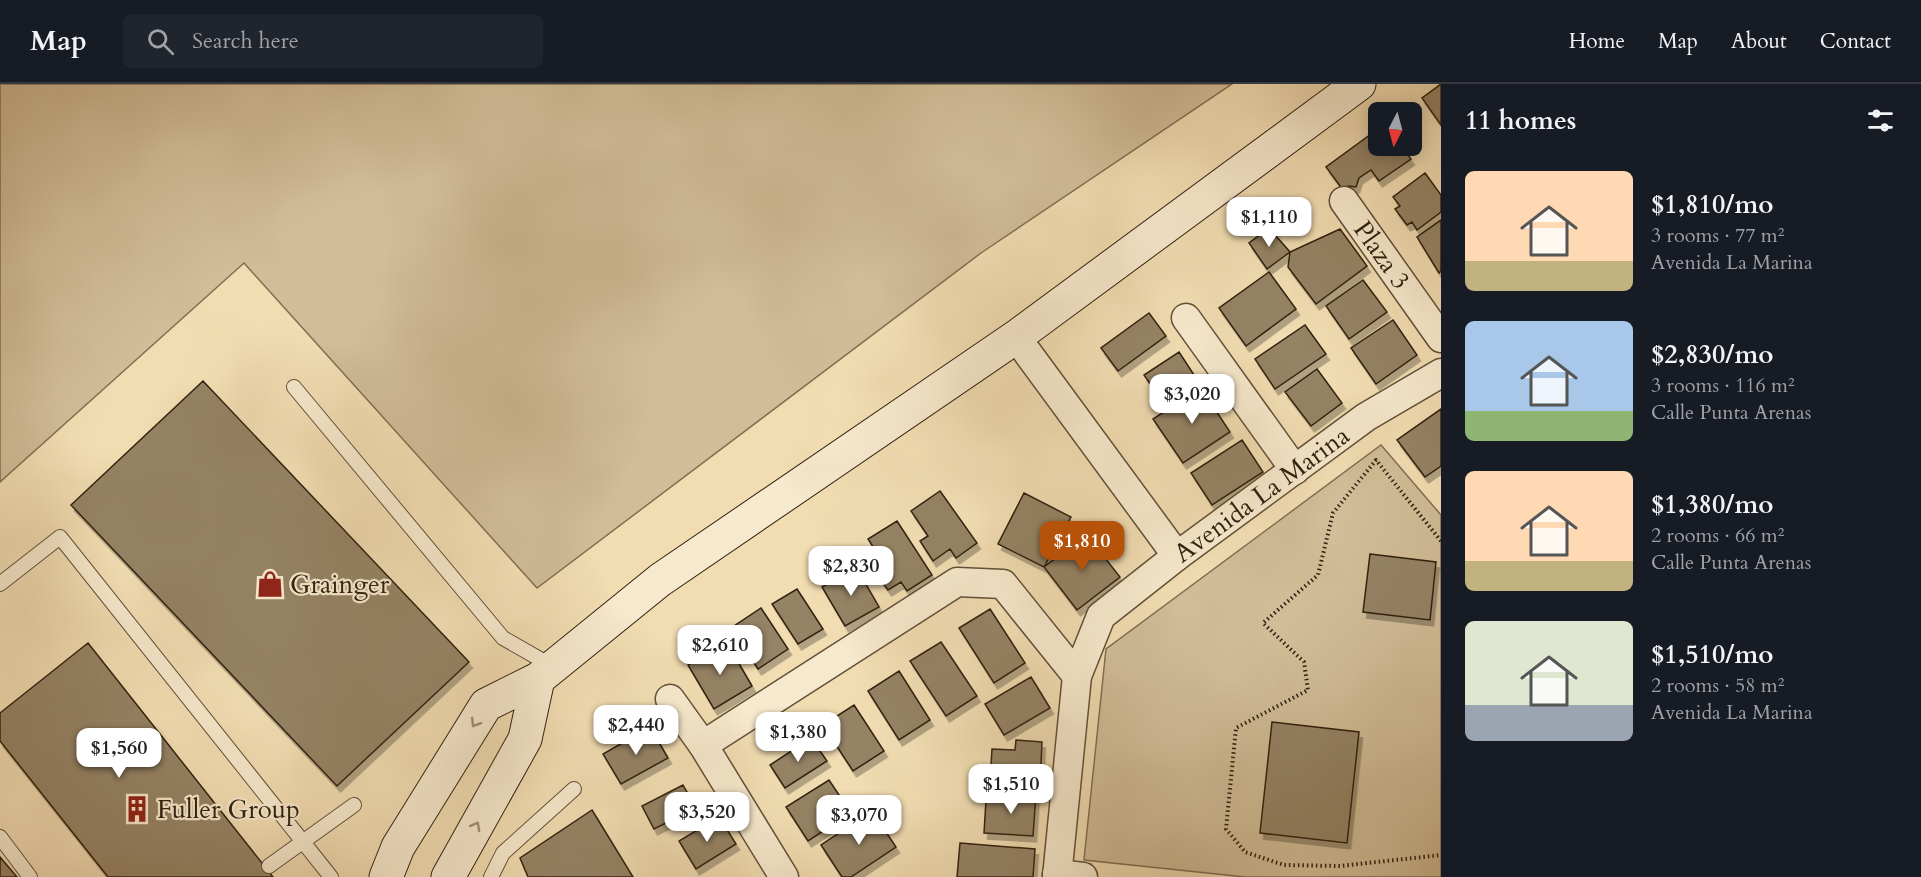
<!DOCTYPE html>
<meta charset="utf-8">
<style>
body{margin:0;font-family:Cardo,serif;background:#20242c;color:#f1f3f6;height:100vh;display:flex;flex-direction:column;font-size:22px;white-space:nowrap}
*{box-sizing:border-box;margin:0}
p{font-size:20px;color:#9ea1a6}
.icon{flex:none;width:33px;height:33px;fill:none;stroke:currentColor;stroke-width:2;stroke-linecap:round;stroke-linejoin:round}
.map{position:relative;flex:1;overflow:hidden}
.details{display:flex;flex-direction:column;background:#171b24;width:480px}
.details>*{flex:none}
.needle{width:39px;rotate:186deg}
.buttons{position:absolute;left:1368px;top:18px;display:grid;gap:12px}
.buttons a{display:grid;place-items:center;width:54px;height:54px;border-radius:9px;background:#171b24;box-shadow:0 3px 15px #0003;font-size:30px}
.price{position:absolute;translate:-50% -51px;padding:0 14px;border-radius:12px;background:#fff;color:#222;font-size:20px;line-height:39px;filter:drop-shadow(0 2px 3px #0008)}
.price::after{content:'';position:absolute;left:50%;top:36px;width:18px;height:14px;margin-left:-9px;background:inherit;clip-path:polygon(0 0,100% 0,50% 100%)}
.price.current{background:#b45309;color:#fff}
ul{padding:0;list-style:none}
li{display:flex;align-items:center;gap:18px;height:150px;padding:0 24px}
li span{display:grid;place-items:center;flex:none;width:168px;height:120px;border-radius:9px;color:#555}
li>.icon{margin-inline-start:auto}
span .icon{width:72px;height:72px;fill:#fffc;stroke-width:1}
li b{font-size:26px}
h2{display:flex;justify-content:space-between;align-items:center;height:72px;padding:0 24px;font-size:26px}
header{display:flex;align-items:center;gap:36px;box-sizing:border-box;height:84px;padding:0 30px;background:#171b24;border-bottom:2px solid #363941}
header strong{font-size:28px}
nav{display:flex;gap:33px;margin-inline-start:auto;font-size:21px}
.search{width:420px;height:54px;background:#20242c;display:flex;align-items:center;gap:15px;box-sizing:border-box;padding:0 21px;border-radius:9px;color:#9ea1a6;font-size:22px}
main{display:flex;flex:1;min-height:0}
.map>svg:first-child{display:block}
.green{fill:#d1bd97;stroke:#816f54;stroke-width:1.5}
.building{fill:#958365;stroke:#312111;stroke-width:1.5;filter:url(#shadow)}
.lines{fill:none;stroke-linecap:round;stroke-linejoin:round}
.lane-casing{stroke:#615039;stroke-width:16}
.street-casing{stroke:#615039;stroke-width:31}
.secondary-casing{stroke:#312111;stroke-width:35}
.path{stroke:#312111;stroke-width:4;stroke-dasharray:1.5 3;stroke-linecap:butt}
.lane{stroke:#f7e9cd;stroke-width:14}
.street{stroke:#f7e9cd;stroke-width:28}
.secondary{stroke:#f7e9cd;stroke-width:33}
.oneway{stroke:#9e8f78}
.labels{text-anchor:middle;stroke-width:4.5;stroke-linejoin:round;paint-order:stroke}
.street-label{font-size:26px;fill:#312111;stroke:#f7e9cd}
.poi-label{font-size:26px;fill:#312111;stroke:#f7e9cd;text-anchor:start}
</style>
<header>
<strong>Map</strong>
<div class="search"><svg class="icon" aria-label="search" viewBox="0 0 24 24"><circle cx="10" cy="10" r="6"/><path d="M15 15l6 6"/></svg>Search here</div>
<nav><a>Home</a><a>Map</a><a>About</a><a>Contact</a></nav>
</header>
<main>
<div class="map">
<svg width="1441" height="793" viewBox="0 0 1441 793">
<defs>
<filter id="shadow"><feDropShadow dx="3.5" dy="6" stdDeviation="0" flood-color="#0004"/></filter>
</defs>
<rect width="100%" height="100%" fill="#f2ddb2"/>
<filter id="stains"><feTurbulence type="fractalNoise" baseFrequency=".00333" numOctaves="4"/><feColorMatrix values="0 0 0 0 .2 0 0 0 0 .09 0 0 0 0 .02 0 0 0 .5 -.17"/></filter>
<radialGradient id="worn" r=".72"><stop offset=".6" stop-color="#630" stop-opacity="0"/><stop offset="1" stop-color="#630" stop-opacity=".3"/></radialGradient>
<path class="green" d="M0 0H1232L981 169 537 504 244 179 0 398Z
M1381 361 1441 431V793H1245L1084 776 1106 565Z"/>
<path class="building" d="M1441 0V41L1422 14Z
M1378 45V62H1401L1411 75 1379 97 1371 86 1359 94 1356 103 1348 102 1343 106 1326 83Z
M1425 89 1441 111V128L1417 146 1412 138 1407 141 1395 125 1400 122 1393 113Z
M1441 136V187L1439 189 1417 153Z
M1269 144 1290 168 1267 185 1249 159Z
M1340 145 1367 182 1316 220 1288 183 1290 168Z
M1269 188 1296 225 1246 262 1219 224Z
M1363 196 1387 228 1349 255 1326 222Z
M1149 229 1166 252 1118 287 1101 264Z
M1393 236 1417 271 1376 300 1351 264Z
M1305 241 1326 270 1275 305 1255 275Z
M1179 268 1196 294 1162 317 1144 291Z
M1317 285 1342 319 1311 342 1285 308Z
M203 297 469 578 337 702 71 421Z
M1201 304 1230 348 1183 379 1153 335Z
M1441 325V382L1425 393 1397 356Z
M1242 356 1263 388 1212 421 1191 389Z
M940 407 977 459 956 474 950 465 933 477 920 457 928 452 911 427Z
M1024 409 1071 433 1044 483 998 460Z
M897 437 932 491 907 507 901 498 888 506 880 495 890 489 868 455Z
M1087 451 1120 493 1077 526 1044 483Z
M1370 470 1436 478 1430 536 1363 528Z
M856 483 879 523 845 542 822 503Z
M797 505 823 545 798 560 772 520Z
M761 524 788 565 758 585 731 544Z
M990 525 1025 579 994 599 959 544Z
M941 558 977 612 946 632 910 577Z
M88 559 273 793H108L0 657V629Z
M727 559 752 602 714 625 688 581Z
M899 587 930 636 899 656 868 607Z
M1031 593 1050 624 1004 651 985 620Z
M854 621 884 667 853 687 823 641Z
M1272 638 1359 648 1347 759 1260 749Z
M650 643 668 674 621 700 603 670Z
M811 654 827 677 785 704 770 681Z
M1016 656 1042 658 1040 701 990 698 992 665 1015 666Z
M829 696 851 729 808 757 786 723Z
M683 701 696 724 654 745 642 722Z
M1010 708 1036 710 1033 752 984 749 986 716 1009 718Z
M592 726 633 793H528L520 774Z
M872 727 896 763 851 793H842L821 761Z
M719 733 736 760 696 785 679 757Z
M960 759 1035 765 1033 793H957Z
M0 773 17 793H0Z"/>
<g class="lines">
<defs>
<path id="lane" d="M294 303 503 554 552 582
M0 500 60 453 331 793
M0 753 30 793
M269 782 354 721
M491 793 503 769 574 705"/>
<g id="street">
<path id="s1" d="M1344 117 1441 254"/>
<path d="M1186 234 1295 386"/>
<path d="M1016 253 1177 472"/>
<path d="M670 615 703 661 784 793"/>
<path d="M703 661 957 498 1003 500 1077 592"/>
<path d="M1057 790 1083 793"/>
<path id="s2" d="M1057 793 1077 592 1101 532 1177 472 1366 333 1441 289"/>
</g>
<path id="secondary" d="M386 793 398 763 486 621 538 595 660 496 1016 253 1359 0
M448 793 525 655 538 595"/>
</defs>
<use href="#lane" class="lane-casing"/>
<use href="#street" class="street-casing"/>
<use href="#secondary" class="secondary-casing"/>
<path class="path" d="M1441 457 1376 376 1333 429 1318 491 1263 539 1304 578 1308 606 1236 644 1226 745 1245 768 1284 781 1340 782 1441 771"/>
<use href="#lane" class="lane"/>
<use href="#street" class="street"/>
<use href="#secondary" class="secondary"/>
</g>
<defs><path id="oneway-chevron" d="M-2-3.5L2.5 0L-2 3.5" fill="none" stroke-width="1.6" stroke-linecap="round" stroke-linejoin="round" transform="scale(1.5)"/></defs>
<g class="oneway">
<use href="#oneway-chevron" transform="translate(475 639) rotate(122)"/>
<use href="#oneway-chevron" transform="translate(476 742) rotate(-61)"/>
</g>
<defs>
<symbol id="shop-bare" viewBox="-9 -9 18 18"><path d="M-5-2.5h2.3a2.7 3.5 0 0 1 5.4 0H5L5.5 6h-11ZM-1.5-2.5h3a1.5 2.3 0 0 0-3 0Z" fill="#8f2418" stroke="#f7e9cd" stroke-width="2.5" paint-order="stroke"/></symbol>
<symbol id="building-bare" viewBox="-9 -9 18 18"><path d="M-4-6H4V6H1V3H-1V6H-4ZM-2.5-4.3h1.7v1.8h-1.7ZM.8-4.3h1.7v1.8H.8ZM-2.5-1h1.7V.8h-1.7ZM.8-1h1.7V.8H.8Z" fill="#8f2418" stroke="#f7e9cd" stroke-width="2.5" paint-order="stroke"/></symbol>
</defs>
<g fill-rule="evenodd">
<use href="#shop-bare" x="251" y="481" width="38" height="38"/>
<use href="#building-bare" x="118" y="706" width="38" height="38"/>
</g>
<g class="labels">
<g class="street-label">
<text dy="9" stroke="none"><textPath href="#s1" startOffset="66">Plaza 3</textPath></text>
<text dy="9" stroke="none"><textPath href="#s2" startOffset="468">Avenida La Marina</textPath></text>
</g>
<g class="poi-label">
<text x="290" y="509">Grainger</text>
<text x="157" y="734">Fuller Group</text>
</g>
</g>
<rect width="100%" height="100%" filter="url(#stains)"/>
<rect width="100%" height="100%" fill="url(#worn)"/>
</svg>
<div class="buttons">
<a><svg class="needle" viewBox="-14 -14 28 28"><path d="M0-13l5 13h-10z" fill="#e53935"/><path d="M0 13l5-13h-10z" fill="#9ea1a6"/></svg></a>
</div>
<b class="price" style="left:1269px;top:164px">$1,110</b>
<b class="price" style="left:1192px;top:341px">$3,020</b>
<b class="price current" style="left:1082px;top:488px">$1,810</b>
<b class="price" style="left:851px;top:513px">$2,830</b>
<b class="price" style="left:720px;top:592px">$2,610</b>
<b class="price" style="left:636px;top:672px">$2,440</b>
<b class="price" style="left:798px;top:679px">$1,380</b>
<b class="price" style="left:119px;top:695px">$1,560</b>
<b class="price" style="left:1011px;top:731px">$1,510</b>
<b class="price" style="left:707px;top:759px">$3,520</b>
<b class="price" style="left:859px;top:762px">$3,070</b>
</div>
<section class="details">
<h2>11 homes<svg class="icon" aria-label="filters" viewBox="0 0 24 24"><path d="M4 7h16M4 17h16"/><circle cx="9" cy="7" r="2"/><circle cx="15" cy="17" r="2"/></svg></h2>
<ul>
<li><span style="background:linear-gradient(#ffd9b3 75%,#c2b280 0)"><svg class="icon" aria-label="home" viewBox="0 0 24 24"><path d="M3 11l9-7 9 7M6 9v11h12V9"/></svg></span><div><b>$1,810/mo</b><p>3 rooms · 77 m²</p><p>Avenida La Marina</p></div></li>
<li><span style="background:linear-gradient(#a9c7e8 75%,#8fb573 0)"><svg class="icon" aria-label="home" viewBox="0 0 24 24"><path d="M3 11l9-7 9 7M6 9v11h12V9"/></svg></span><div><b>$2,830/mo</b><p>3 rooms · 116 m²</p><p>Calle Punta Arenas</p></div></li>
<li><span style="background:linear-gradient(#ffd9b3 75%,#c2b280 0)"><svg class="icon" aria-label="home" viewBox="0 0 24 24"><path d="M3 11l9-7 9 7M6 9v11h12V9"/></svg></span><div><b>$1,380/mo</b><p>2 rooms · 66 m²</p><p>Calle Punta Arenas</p></div></li>
<li><span style="background:linear-gradient(#dfe7d0 70%,#9aa5b1 0)"><svg class="icon" aria-label="home" viewBox="0 0 24 24"><path d="M3 11l9-7 9 7M6 9v11h12V9"/></svg></span><div><b>$1,510/mo</b><p>2 rooms · 58 m²</p><p>Avenida La Marina</p></div></li>
</ul>
</section>
</main>
